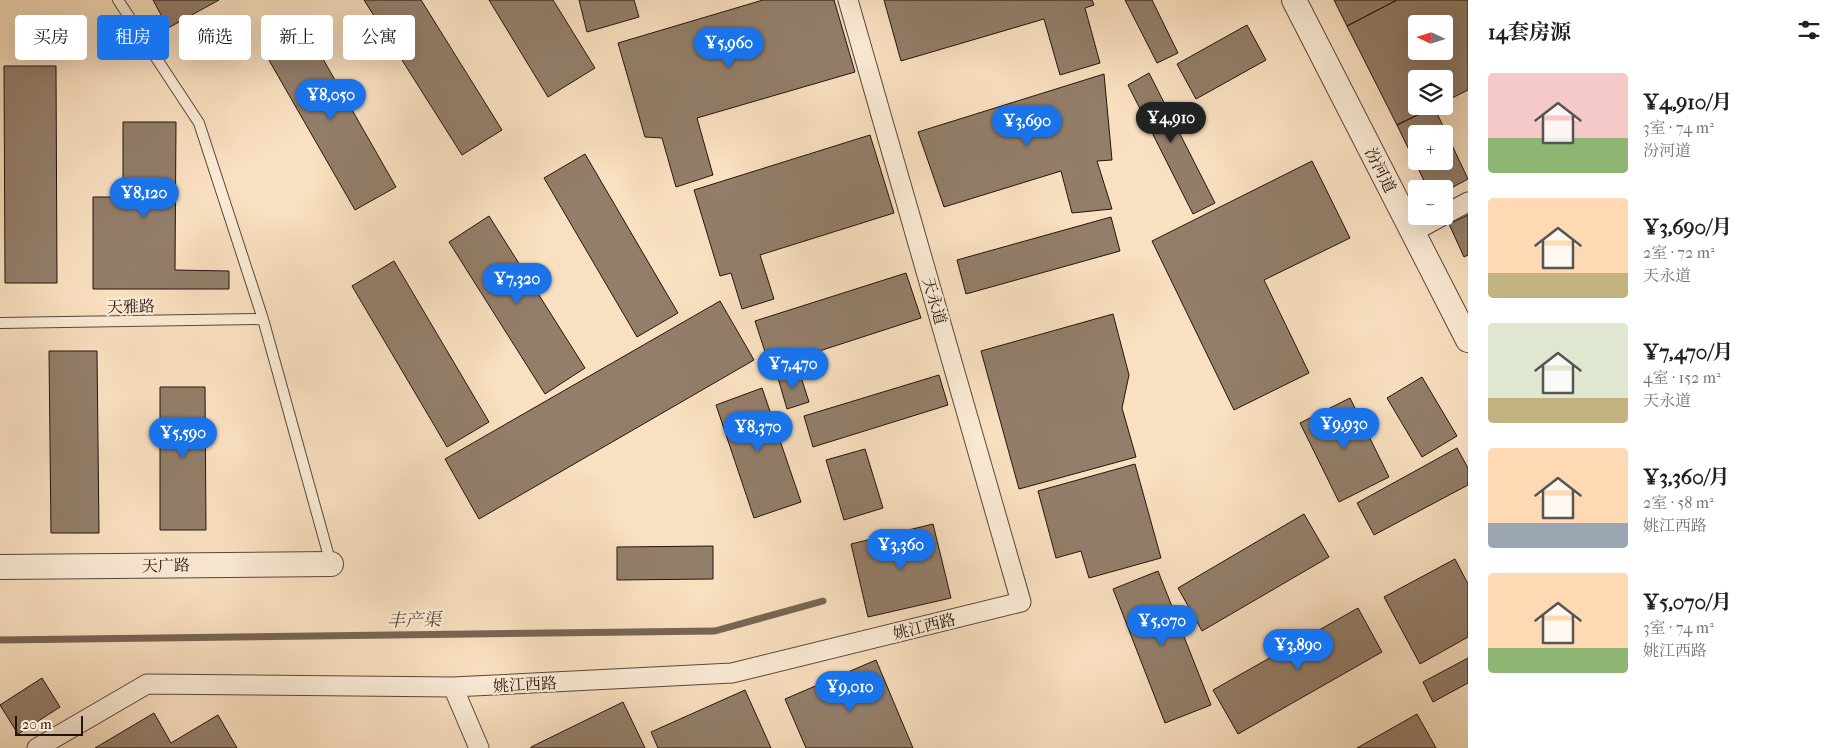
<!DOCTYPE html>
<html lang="zh">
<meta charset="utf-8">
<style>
body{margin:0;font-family:"IM FELL French Canon","Noto Serif SC",serif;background:#f6f6f6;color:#202124;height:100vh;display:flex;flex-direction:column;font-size:19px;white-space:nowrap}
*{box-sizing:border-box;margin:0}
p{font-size:16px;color:#757577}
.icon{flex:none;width:28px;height:28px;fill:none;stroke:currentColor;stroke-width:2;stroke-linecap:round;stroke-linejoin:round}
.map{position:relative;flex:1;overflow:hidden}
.panel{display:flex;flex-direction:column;background:#fff;width:375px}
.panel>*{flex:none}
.top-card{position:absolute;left:15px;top:15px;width:475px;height:45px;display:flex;gap:10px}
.needle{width:32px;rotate:274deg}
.tools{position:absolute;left:1408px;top:15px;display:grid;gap:10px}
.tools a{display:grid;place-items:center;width:45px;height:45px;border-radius:5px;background:#fff;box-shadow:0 5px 20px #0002;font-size:25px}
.scale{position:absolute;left:15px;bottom:12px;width:68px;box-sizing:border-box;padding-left:5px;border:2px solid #24140d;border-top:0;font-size:14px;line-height:18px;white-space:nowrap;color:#24140d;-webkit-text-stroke:4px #fbebd6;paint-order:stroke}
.price{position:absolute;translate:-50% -42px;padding:0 11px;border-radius:18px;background:#1a73e8;color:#fff;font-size:16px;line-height:32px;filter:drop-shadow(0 1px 2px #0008)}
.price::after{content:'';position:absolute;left:50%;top:30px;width:15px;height:11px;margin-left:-8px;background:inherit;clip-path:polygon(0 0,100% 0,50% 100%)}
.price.current{background:#222;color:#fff}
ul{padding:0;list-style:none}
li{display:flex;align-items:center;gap:15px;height:125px;padding:0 20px}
li span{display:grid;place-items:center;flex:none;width:140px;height:100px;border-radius:5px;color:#555}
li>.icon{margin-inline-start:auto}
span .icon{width:60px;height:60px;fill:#fffc;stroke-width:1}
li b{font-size:21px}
h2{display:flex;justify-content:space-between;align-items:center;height:60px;padding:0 20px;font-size:21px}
.pill{padding:0 18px;border-radius:5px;background:#fff;box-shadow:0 5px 20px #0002;font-size:18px;line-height:45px}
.pill.current{background:#1a73e8;color:#fff}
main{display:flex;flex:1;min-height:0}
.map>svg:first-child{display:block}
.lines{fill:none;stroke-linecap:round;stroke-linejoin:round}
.stream{stroke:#796554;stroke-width:7}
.building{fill:#937e6a;stroke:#24140d;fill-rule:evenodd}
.service-casing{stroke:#59473a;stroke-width:12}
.minor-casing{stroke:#59473a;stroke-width:21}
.tertiary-casing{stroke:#59473a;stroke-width:26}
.service{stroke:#fbebd6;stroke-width:10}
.minor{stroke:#fbebd6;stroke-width:19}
.tertiary{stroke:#fbebd6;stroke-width:24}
.labels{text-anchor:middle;stroke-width:4.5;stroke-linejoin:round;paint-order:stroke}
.street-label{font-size:16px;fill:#24140d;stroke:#fbebd6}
.water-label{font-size:18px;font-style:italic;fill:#5c4a3c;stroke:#fbebd6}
</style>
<main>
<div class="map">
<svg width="1468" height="748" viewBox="0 0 1468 748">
<rect width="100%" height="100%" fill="#f9e0c0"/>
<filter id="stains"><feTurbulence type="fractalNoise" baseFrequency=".004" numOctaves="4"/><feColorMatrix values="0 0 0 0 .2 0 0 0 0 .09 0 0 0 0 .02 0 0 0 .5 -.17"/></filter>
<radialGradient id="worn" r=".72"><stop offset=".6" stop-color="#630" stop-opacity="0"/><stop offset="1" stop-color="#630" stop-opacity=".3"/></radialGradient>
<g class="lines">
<path class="stream" d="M0 640 715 631 823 601"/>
</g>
<path class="building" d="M153 0H219L168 28Z
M364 0H421L502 130 462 155Z
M489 0H553L595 68 548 97Z
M579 0H634L639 17 587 32Z
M763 0H834L855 72 697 118 713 175 676 187 662 138 645 137 618 43Z
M884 0H1092L1094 5 1085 8 1100 63 1060 75 1044 19 901 61Z
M1125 0H1152L1178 53 1157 63Z
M1334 0H1397L1347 26Z
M1397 0H1468V90L1444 102V79H1416V106H1436L1397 125 1347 26ZM1416 24H1444V51H1416Z
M1247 25 1266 60 1196 99 1177 64Z
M307 31 396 187 355 210 266 55Z
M4 66H56L57 283H5Z
M1149 73 1215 203 1193 214 1128 85Z
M1104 74 1112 160 1097 161 1112 209 1072 213 1061 171 944 207 918 132Z
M1434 107 1468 179 1444 192V189H1428L1397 125ZM1416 134H1444V161H1416Z
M123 122H176L175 270 229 271V289H93V197H123Z
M870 135 894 213 760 255 774 299 742 309 731 273 720 276 694 190Z
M585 154 678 313 637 337 544 178Z
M1312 161 1350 238 1264 280 1309 373 1234 410 1152 241Z
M1468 215V255L1464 257 1449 224Z
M489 216 585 368 545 394 449 242Z
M1111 217 1120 251 966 294 957 260Z
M394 261 489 422 447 447 352 286Z
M906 273 921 318 770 367 755 321Z
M720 301 754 360 479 519 445 459Z
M1113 314 1129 375 1122 408 1136 457 1019 489 981 351Z
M49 351H97L99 533H51Z
M799 371 809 402 787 409 778 378Z
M939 375 948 405 813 447 804 416Z
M1422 377 1457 436 1422 457 1387 398Z
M160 387H205L206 530H160Z
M762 388 801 502 754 518 716 405Z
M1350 398 1389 477 1339 502 1300 423Z
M1457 448 1468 468V485L1374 535 1357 503Z
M865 449 883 508 844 520 826 460Z
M1135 464 1161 558 1089 578 1081 551 1056 558 1038 491Z
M1304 514 1329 557 1202 631 1178 588Z
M933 524 951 598 868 617 851 544Z
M713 546V579L617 580V547Z
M1455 559 1468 584V637L1420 664 1384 597Z
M1158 571 1211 705 1165 723 1113 589Z
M1358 608 1382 652 1238 734 1213 690Z
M1468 658V683L1433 702 1423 682Z
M876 660 913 748H806L785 699Z
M42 678 60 707 18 734 0 705Z
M745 690 771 748H658L651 732Z
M623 702 645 748H531V747Z
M154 713 171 743 218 715 237 748H95Z
M1417 714 1436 748H1357Z"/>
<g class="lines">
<defs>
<path id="service" d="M118 0 199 123 263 319 331 564
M0 323 263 319"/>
<path id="minor" d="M1444 215 1468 202
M1413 232 1442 216
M453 687 479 748
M37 748 147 684 453 687 732 673 1021 602 848 0"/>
<path id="tertiary" d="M1294 0 1468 340
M0 567 331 564"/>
</defs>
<use href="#service" class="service-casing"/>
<use href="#minor" class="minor-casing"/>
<use href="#tertiary" class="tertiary-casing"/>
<use href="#service" class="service"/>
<use href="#minor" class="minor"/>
<use href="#tertiary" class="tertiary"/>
</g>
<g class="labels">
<g class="street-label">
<text transform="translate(1381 170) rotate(63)" y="6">汾河道</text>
<text transform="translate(935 301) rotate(74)" y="6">天永道</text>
<text transform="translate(131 306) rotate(-1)" y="6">天雅路</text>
<text transform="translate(166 565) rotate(-1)" y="6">天广路</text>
<text transform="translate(924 626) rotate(-14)" y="6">姚江西路</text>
<text transform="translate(525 684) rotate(-3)" y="6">姚江西路</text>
</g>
<g class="water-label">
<text transform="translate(414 620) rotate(-1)" y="6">丰产渠</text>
</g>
</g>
<rect width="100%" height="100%" filter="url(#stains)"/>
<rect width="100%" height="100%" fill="url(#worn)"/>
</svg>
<div class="tools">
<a><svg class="needle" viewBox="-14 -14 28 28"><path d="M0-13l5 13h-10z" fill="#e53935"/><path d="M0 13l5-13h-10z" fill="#757577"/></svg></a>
<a><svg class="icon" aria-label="layers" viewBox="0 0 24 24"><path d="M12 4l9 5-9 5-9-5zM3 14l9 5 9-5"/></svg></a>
<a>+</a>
<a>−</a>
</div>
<div class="scale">20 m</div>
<b class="price" style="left:729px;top:69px">¥5,960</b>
<b class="price" style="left:331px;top:121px">¥8,050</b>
<b class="price current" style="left:1171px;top:144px">¥4,910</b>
<b class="price" style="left:1027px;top:147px">¥3,690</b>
<b class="price" style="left:144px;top:219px">¥8,120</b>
<b class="price" style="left:517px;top:305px">¥7,320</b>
<b class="price" style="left:793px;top:390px">¥7,470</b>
<b class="price" style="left:1344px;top:450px">¥9,930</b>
<b class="price" style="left:758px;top:453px">¥8,370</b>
<b class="price" style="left:183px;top:459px">¥5,590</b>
<b class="price" style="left:901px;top:571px">¥3,360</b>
<b class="price" style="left:1162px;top:647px">¥5,070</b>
<b class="price" style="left:1298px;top:671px">¥3,890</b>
<b class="price" style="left:850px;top:713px">¥9,010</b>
<div class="top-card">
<a class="pill">买房</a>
<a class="pill current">租房</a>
<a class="pill">筛选</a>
<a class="pill">新上</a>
<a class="pill">公寓</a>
</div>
</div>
<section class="panel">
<h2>14套房源<svg class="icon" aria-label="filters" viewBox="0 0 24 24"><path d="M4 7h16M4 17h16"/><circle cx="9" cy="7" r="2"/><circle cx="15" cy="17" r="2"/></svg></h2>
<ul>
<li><span style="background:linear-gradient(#f6c9c9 65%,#8fb573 0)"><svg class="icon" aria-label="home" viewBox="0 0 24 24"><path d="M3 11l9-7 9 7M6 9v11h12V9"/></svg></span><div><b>¥4,910/月</b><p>3室 · 74 m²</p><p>汾河道</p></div></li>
<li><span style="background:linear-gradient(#ffd9b3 75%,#c2b280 0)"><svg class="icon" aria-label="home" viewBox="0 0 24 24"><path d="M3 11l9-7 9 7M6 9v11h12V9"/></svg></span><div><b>¥3,690/月</b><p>2室 · 72 m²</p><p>天永道</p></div></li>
<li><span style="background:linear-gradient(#dfe7d0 75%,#c2b280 0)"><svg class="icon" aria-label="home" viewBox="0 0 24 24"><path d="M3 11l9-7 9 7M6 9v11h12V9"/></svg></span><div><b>¥7,470/月</b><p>4室 · 152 m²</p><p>天永道</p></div></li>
<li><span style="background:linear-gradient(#ffd9b3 75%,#9aa5b1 0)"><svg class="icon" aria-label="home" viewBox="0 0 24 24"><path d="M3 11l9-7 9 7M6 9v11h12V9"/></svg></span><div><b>¥3,360/月</b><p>2室 · 58 m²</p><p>姚江西路</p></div></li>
<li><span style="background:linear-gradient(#ffd9b3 75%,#8fb573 0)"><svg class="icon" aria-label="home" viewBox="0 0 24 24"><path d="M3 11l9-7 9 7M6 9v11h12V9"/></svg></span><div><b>¥5,070/月</b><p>3室 · 74 m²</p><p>姚江西路</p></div></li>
</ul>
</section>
</main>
